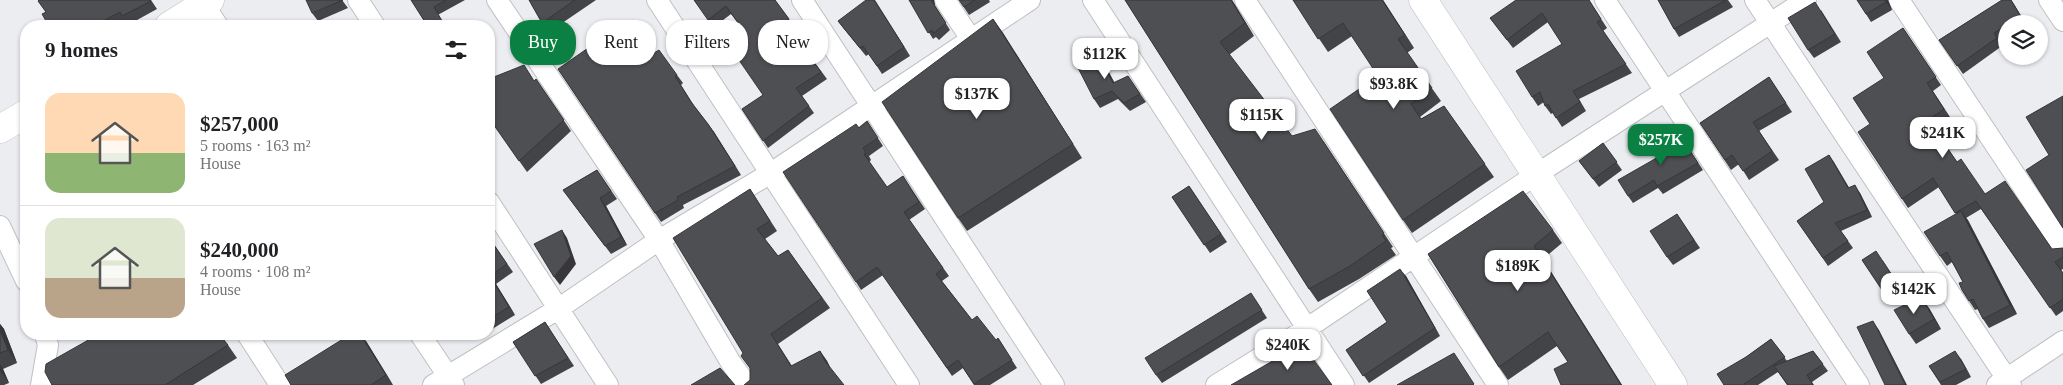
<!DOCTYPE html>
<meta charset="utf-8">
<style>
body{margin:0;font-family:Georgia,serif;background:#f2f2f2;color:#202124;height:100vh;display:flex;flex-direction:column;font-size:19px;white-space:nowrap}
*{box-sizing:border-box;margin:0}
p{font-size:16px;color:#757577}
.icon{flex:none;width:28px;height:28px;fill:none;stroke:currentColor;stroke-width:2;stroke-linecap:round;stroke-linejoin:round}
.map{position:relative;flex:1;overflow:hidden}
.drawer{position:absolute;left:20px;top:20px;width:475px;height:320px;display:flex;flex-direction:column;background:#fff;border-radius:20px;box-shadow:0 1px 4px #0004}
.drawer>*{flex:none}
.guide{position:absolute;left:510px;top:20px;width:475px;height:45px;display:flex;gap:10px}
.fabs{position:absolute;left:1998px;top:15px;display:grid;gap:10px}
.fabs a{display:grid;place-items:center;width:50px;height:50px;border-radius:50%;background:#fff;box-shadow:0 1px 4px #0004;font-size:25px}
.price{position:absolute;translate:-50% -42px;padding:0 11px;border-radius:10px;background:#fff;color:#222;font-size:16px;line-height:32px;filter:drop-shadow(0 1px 2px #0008)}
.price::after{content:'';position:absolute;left:50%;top:30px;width:15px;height:11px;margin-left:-8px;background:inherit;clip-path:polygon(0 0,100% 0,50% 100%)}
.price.active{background:#0b8043;color:#fff}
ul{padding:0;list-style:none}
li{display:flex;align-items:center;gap:15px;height:125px;padding:0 25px}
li+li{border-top:1px solid #e0e0e0}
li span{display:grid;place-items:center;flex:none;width:140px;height:100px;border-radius:15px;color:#555}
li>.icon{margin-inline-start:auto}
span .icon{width:60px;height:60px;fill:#fffc;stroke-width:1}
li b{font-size:21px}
h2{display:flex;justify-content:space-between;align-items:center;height:60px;padding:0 25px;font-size:21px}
.chip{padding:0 18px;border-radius:20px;background:#fff;box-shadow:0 1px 4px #0004;font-size:18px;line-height:45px}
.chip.active{background:#0b8043;color:#fff}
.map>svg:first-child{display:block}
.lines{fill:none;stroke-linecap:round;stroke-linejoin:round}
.street-casing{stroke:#bfc0c3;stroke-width:22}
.secondary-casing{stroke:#bfc0c3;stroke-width:29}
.street{stroke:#fff;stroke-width:20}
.secondary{stroke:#fff;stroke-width:28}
.wall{fill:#434447}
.shaded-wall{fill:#373739}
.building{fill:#4e4f52;stroke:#373739}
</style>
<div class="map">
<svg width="2063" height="385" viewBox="0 0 2063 385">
<rect width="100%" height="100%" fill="#ebedf0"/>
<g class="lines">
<defs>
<path id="street" d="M201 0 218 26
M358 0 375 26
M497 0 659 240 731 363 747 385
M657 0 909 385
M802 0 1054 385
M945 0 971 39
M1093 0 1344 385
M1245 0 1498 385
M1605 0 1859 385
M1755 0 2011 385
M1899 0 2063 247
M2049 0 2063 21
M489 202 608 385
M0 226 26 281
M247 334 280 385
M420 334 454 385
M41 385 48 345 45 334
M433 385 558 309 659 240 771 173 1030 0
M1216 385 1306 329 1537 174 1806 0
M1997 385 2063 341"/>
<path id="secondary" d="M1423 0 1673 385
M169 26 210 0
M0 129 26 114"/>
</defs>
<use href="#street" class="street-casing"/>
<use href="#secondary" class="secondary-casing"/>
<use href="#street" class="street"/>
<use href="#secondary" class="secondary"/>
</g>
<path class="wall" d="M39 0H151L157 9 128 25 125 21 115 26H49L46 12Z
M342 0 348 8 318 21 312 13Z
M411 0H465L425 22Z
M529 0H596L549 32 542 23Z
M694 0H775L794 26 790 29 827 79 802 96 814 113 768 148 742 109 763 95 747 35 731 14 714 27Z
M875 0 910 56 882 74 869 54 866 56 844 29 838 21Z
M909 0H934L935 6 950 30 939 40 936 37 933 39Z
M959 0H989L990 2 969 15Z
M1125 0H1232L1254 36 1229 55 1292 136 1324 142 1393 247 1391 248 1396 255 1359 279 1318 302 1309 289Z
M1293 0H1383L1414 48 1407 53 1441 101 1420 117 1421 119 1444 106 1494 177 1412 233 1403 220 1378 76 1352 36 1328 52Z
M1589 0 1607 28 1603 31 1632 73 1579 99 1586 111 1562 127 1553 113 1551 114 1545 106 1544 102 1538 106 1532 97 1562 44 1548 22 1513 48 1490 18Z
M1658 0H1728L1733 7 1679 37 1674 29Z
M1857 0H1888L1892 10 1871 22Z
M2002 0H2011L2026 24H2006V37L1999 42 2002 46 1963 74 1939 40Z
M1821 10 1841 42 1814 58 1808 50Z
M993 19 1003 33 1082 158 967 231 958 218Z
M1903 28 1941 85 1933 91 1950 117 1934 128 1957 162 1985 194 2052 249 2063 248V269L2061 270 2063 273V311L2056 316 1981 209 1966 218 2017 314 1989 328 1983 319 1978 309 1975 310 1962 290 1963 282 1952 262 1947 266 1940 256 1956 214 1939 187 1908 208 1902 199 1870 124 1884 78Z
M1103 61 1114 83 1128 76 1146 102 1130 111 1118 99 1100 108 1094 99Z
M634 65 677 75 683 83 681 85 695 107 714 132 741 175 683 205 684 208 661 222 558 69Z
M1769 77 1792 112 1759 131 1779 160 1749 180 1739 164 1731 170 1700 123Z
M536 79 571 131 527 172 489 118Z
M867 121 883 146 869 156 871 160 869 162 887 187 903 176 925 209 909 220 949 276 942 281 972 320 996 340 998 338 1017 368 990 385H974L963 368 952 376 883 275 861 290 856 282 859 128Z
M1678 132 1703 170 1663 194 1658 188 1633 203 1628 196 1667 152Z
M1603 143 1622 170 1599 187 1579 161Z
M1829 155 1849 188 1860 193 1872 217 1841 231 1853 248 1828 266 1797 221 1824 202Z
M597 170 617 199 606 206 627 245 611 254 563 190Z
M1189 186 1227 242 1210 253 1172 197Z
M750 189 777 231 765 239 778 256 788 250 830 308 778 344 792 366 820 351 827 361 830 367 750 380V368L743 353Z
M1677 214 1700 248 1673 265 1667 257Z
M1553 230 1562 243 1543 259 1622 385H1561L1568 362 1557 346 1508 380 1499 367 1428 254Z
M490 239 513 272 496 284 515 315 489 331V240Z
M1862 260 1883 261 1903 292 1889 300Z
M1406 276 1440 336 1369 383 1346 350 1387 322Z
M1256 301 1267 318 1162 383 1156 375Z
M1929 308 1941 329 1916 344 1909 334Z
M545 322 574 366 541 384 513 342Z
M0 324 4 329 17 363 3 369 9 383 4 385H0Z
M277 334H292L281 340Z
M476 334H484L478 337Z
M184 335 228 345 237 358 193 385H52Z
M1771 339 1787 361 1813 351 1828 371 1812 382 1814 385H1787L1778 372 1758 385H1724L1746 357Z
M366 341 393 385H291Z
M1961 359 1971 377 1956 385H1941L1929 366Z"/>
<path class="shaded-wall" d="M875 0 910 56 904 47Z
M931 0H934L935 6 950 30Z
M1231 0H1232L1254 36 1245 23Z
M1382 0H1383L1414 48 1405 35Z
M1885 0H1888L1892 10 1886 2Z
M2011 0 2014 4 2026 24 2021 17Z
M993 19 1003 33 1082 158 1073 144Z
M1097 53 1103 61 1119 91 1113 83Z
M708 124 714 132 741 175 735 166Z
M1829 155 1834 162 1854 196 1848 188Z
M1855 185 1860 193 1872 217 1867 210Z
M600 198 606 206 627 245 621 237Z
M1961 211 1968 220 2017 314 2010 305Z
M562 230 567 238 576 264 560 285 554 277Z
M1534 246 1543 259 1622 385H1621Z
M1400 269 1406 276 1440 336 1435 328Z
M490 276 496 284 515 315 509 307Z
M1921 297 1929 308 1941 329 1934 319Z
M1873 321 1879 330 1907 385H1905Z
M0 324 4 329 17 363 8 350 0 330Z
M360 334 366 341 393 385 386 375Z
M820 351 827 361 832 371 825 361Z
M1955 351 1961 359 1971 377 1966 369Z
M0 364 3 369 9 383 0 371Z"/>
<path class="building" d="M39 0H150L151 1 122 16 120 12 94 26H49L42 14 46 12 38 1Z
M306 0H343L312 13Z
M411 0H446L434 7 445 26H418L425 22Z
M529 0H575L542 23Z
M694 0H775L789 19 784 22 821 72 796 88 809 106 763 141 742 109 763 95 730 47 747 35 726 6 708 20Z
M866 0H874L904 47 877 66 863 46 860 48 838 21Z
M909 0H931L946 23 934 33 932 30 928 33Z
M959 0H975L964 7Z
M1125 0H1231L1245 23 1220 42 1292 136 1315 129 1384 233 1382 235 1386 241 1350 266 1309 289Z
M1293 0H1382L1405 35 1398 39 1432 88 1411 104 1421 119 1444 106 1485 164 1403 220 1330 109 1378 76 1343 23 1318 39Z
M1516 0H1589L1601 19 1597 22 1626 64 1573 91 1580 102 1556 118 1548 104 1545 106 1540 92 1532 97 1516 71 1562 44 1542 13 1507 40 1490 18Z
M1658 0H1726L1674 29Z
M1857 0H1885L1886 2 1866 14Z
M2002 0H2011L2021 17 2010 24H2006V26L1994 33 1997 38 1957 66 1939 40Z
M1815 2 1835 34 1808 50 1788 18Z
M993 19 1073 144 958 218 882 102Z
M1903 28 1936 77 1927 83 1944 109 1928 120 1957 162 1961 159 1985 194 2005 181 2052 249 2063 248V257L2055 262 2063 273V299L2050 308 1976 201 1955 213 1933 178 1902 199 1858 132 1870 124 1853 98 1884 78 1867 52Z
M611 32 634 65 659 50 677 75 675 76 691 102 708 124 735 166 677 197 678 200 655 213 558 69Z
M1097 53 1113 83 1128 76 1140 94 1124 103 1112 91 1094 99 1076 64Z
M524 65 534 81 536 79 564 120 519 161 489 118V79Z
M1769 77 1786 103 1753 122 1772 151 1743 171 1732 155 1725 160 1700 123Z
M2063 96V228L2026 170 2049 155 2026 117Z
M867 121 878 138 863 148 866 153 864 154 887 187 903 176 919 202 904 212 943 268 936 274 972 320 977 316 996 340 998 338 1012 360 974 384 958 360 947 368 877 267 856 282 783 172 856 124 859 128Z
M1678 132 1698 163 1657 186 1654 180 1628 196 1618 180 1667 152 1661 143Z
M1603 143 1617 162 1593 179 1579 161Z
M1829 155 1848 188 1855 185 1867 210 1835 223 1848 241 1823 258 1797 221 1824 202 1805 169Z
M597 170 611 191 600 198 621 237 605 246 563 190Z
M1189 186 1221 234 1204 245 1172 197Z
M750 189 770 221 757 229 778 256 788 250 822 298 771 334 791 366 820 351 825 361 844 385H744L750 380V368L741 356 743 353 673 238Z
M1523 191 1553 230 1534 246 1621 385H1561L1554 369 1568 362 1548 332 1499 367 1428 254Z
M1961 211 2010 305 1983 319 1973 299 1969 301 1962 290 1959 283 1963 282 1947 252 1940 256 1924 232Z
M1677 214 1694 240 1667 257 1650 231Z
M562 230 571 256 554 277 534 244Z
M490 239 507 264 490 276 509 307 489 319V240Z
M1876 251 1896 281 1882 290 1862 260Z
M1400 269 1435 328 1363 376 1346 350 1387 322 1367 291Z
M1251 293 1262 310 1156 375 1145 358Z
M1921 297 1934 319 1909 334 1894 310Z
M1873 321 1905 385H1885L1857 327Z
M545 322 568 358 535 376 513 342Z
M0 330 8 350 0 353Z
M99 334H182L183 335 186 334H219L228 345 165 385H52L45 372 46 364Z
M351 334H360L386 375 371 385H291L285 375Z
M1771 339 1785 357 1744 384 1745 385H1724L1717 374 1746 357Z
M1302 344 1332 385H1231Z
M1813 351 1823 364 1807 375 1813 385H1788L1774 366Z
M1955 351 1966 369 1940 382 1929 366Z
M1454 353 1474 384 1473 385H1397Z
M720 368 735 385H691Z"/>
</svg>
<div class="fabs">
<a><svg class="icon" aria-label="layers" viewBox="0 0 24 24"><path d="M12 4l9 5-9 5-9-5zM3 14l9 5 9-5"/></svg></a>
</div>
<b class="price" style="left:1105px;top:80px">$112K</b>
<b class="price" style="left:1394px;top:110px">$93.8K</b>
<b class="price" style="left:977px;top:120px">$137K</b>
<b class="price" style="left:1262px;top:141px">$115K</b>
<b class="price" style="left:1943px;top:159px">$241K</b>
<b class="price active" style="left:1661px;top:166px">$257K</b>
<b class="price" style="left:1518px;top:292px">$189K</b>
<b class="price" style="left:1914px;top:315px">$142K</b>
<b class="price" style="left:1288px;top:371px">$240K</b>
<div class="guide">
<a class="chip active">Buy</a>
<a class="chip">Rent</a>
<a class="chip">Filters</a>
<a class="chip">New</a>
</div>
<section class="drawer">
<h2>9 homes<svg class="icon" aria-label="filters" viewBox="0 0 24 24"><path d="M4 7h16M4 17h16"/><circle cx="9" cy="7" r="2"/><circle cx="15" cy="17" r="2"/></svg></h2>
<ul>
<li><span style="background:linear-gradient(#ffd9b3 60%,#8fb573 0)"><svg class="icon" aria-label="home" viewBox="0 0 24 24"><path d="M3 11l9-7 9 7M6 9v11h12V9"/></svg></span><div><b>$257,000</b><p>5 rooms · 163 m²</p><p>House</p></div></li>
<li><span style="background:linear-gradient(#dfe7d0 60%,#b9a48a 0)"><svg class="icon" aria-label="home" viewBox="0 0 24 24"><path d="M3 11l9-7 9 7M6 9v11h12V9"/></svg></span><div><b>$240,000</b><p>4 rooms · 108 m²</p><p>House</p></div></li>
</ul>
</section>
</div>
